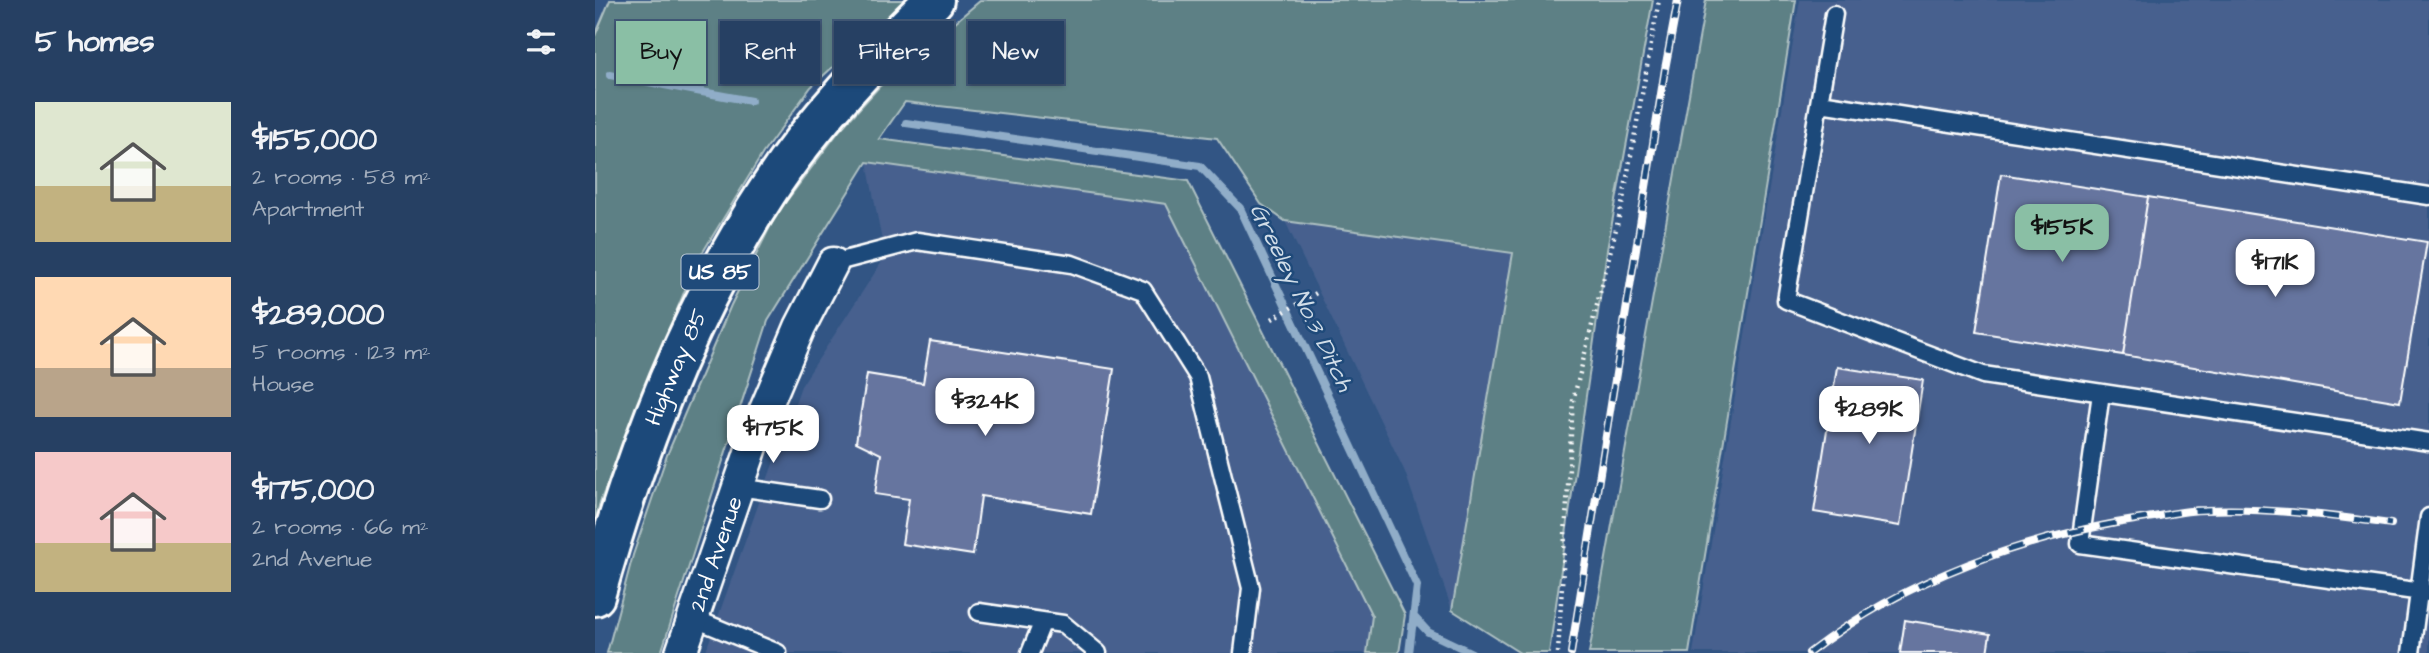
<!DOCTYPE html>
<meta charset="utf-8">
<style>
body{margin:0;font-family:"Architects Daughter",sans-serif;background:#2e4769;color:#f1f3f6;height:100vh;display:flex;flex-direction:column;font-size:26px;white-space:nowrap}
*{box-sizing:border-box;margin:0}
p{font-size:23px;color:#a4afbe}
.icon{flex:none;width:38px;height:38px;fill:none;stroke:currentColor;stroke-width:2;stroke-linecap:round;stroke-linejoin:round}
.map{position:relative;flex:1;overflow:hidden}
.side{display:flex;flex-direction:column;background:#264063;width:595px}
.side>*{flex:none}
.banner{position:absolute;left:21px;top:21px;width:665px;height:63px;display:flex;gap:14px}
.price{position:absolute;translate:-50% -60px;padding:0 16px;border-radius:14px;background:#fff;color:#222;font-size:23px;line-height:46px;filter:drop-shadow(0 2px 4px #0008)}
.price::after{content:'';position:absolute;left:50%;top:42px;width:21px;height:16px;margin-left:-10px;background:inherit;clip-path:polygon(0 0,100% 0,50% 100%)}
.price.active{background:#8abfa5;color:#111}
ul{padding:0;list-style:none}
li{display:flex;align-items:center;gap:21px;height:175px;padding:0 35px}
li span{display:grid;place-items:center;flex:none;width:196px;height:140px;border-radius:0px;color:#555}
li>.icon{margin-inline-start:auto}
span .icon{width:84px;height:84px;fill:#fffc;stroke-width:1}
li b{font-size:30px}
h2{display:flex;justify-content:space-between;align-items:center;height:84px;padding:0 35px;font-size:30px}
.chip{padding:0 24px;border-radius:0px;background:#264063;box-shadow:0 2px 5px #0004,0 0 0 2px #425978;font-size:24px;line-height:63px}
.chip.active{background:#8abfa5;color:#111}
main{display:flex;flex:1;min-height:0}
.map>svg:first-child{display:block}
.built{fill:#46618e}
.green{fill:#5d8085;stroke:#aec0c2;stroke-width:2}
.lines{fill:none;stroke-linecap:round;stroke-linejoin:round}
.stream{stroke:#90adc8;stroke-width:8}
.building{fill:#66749f;stroke:#fff;stroke-width:2}
.lane-casing{stroke:#fff;stroke-width:21}
.street-casing{stroke:#fff;stroke-width:35}
.highway-casing{stroke:#fff;stroke-width:44}
.path{stroke:#fff;stroke-width:4.5;stroke-dasharray:2 5;stroke-linecap:butt}
.lane{stroke:#1f4a7a;stroke-width:16}
.street{stroke:#1f4a7a;stroke-width:30}
.highway{stroke:#1f4a7a;stroke-width:38}
.rail-casing{stroke:#fff;stroke-width:8}
.rail{stroke:#1f4a7a;stroke-width:5;stroke-dasharray:16;stroke-linecap:butt}
.labels{text-anchor:middle;stroke-width:5;stroke-linejoin:round;paint-order:stroke}
.shield{fill:#1f4a7a;stroke:#bcc9d7;stroke-width:2}
.shield-label{font-size:21px;font-weight:bold;fill:#fff}
.street-label{font-size:23px;fill:#fff;stroke:#1f4a7a}
.water-label{font-size:24px;font-style:italic;fill:#d1dde8;stroke:#1f4a7a}
</style>
<main>
<section class="side">
<h2>5 homes<svg class="icon" aria-label="filters" viewBox="0 0 24 24"><path d="M4 7h16M4 17h16"/><circle cx="9" cy="7" r="2"/><circle cx="15" cy="17" r="2"/></svg></h2>
<ul>
<li><span style="background:linear-gradient(#dfe7d0 60%,#c2b280 0)"><svg class="icon" aria-label="home" viewBox="0 0 24 24"><path d="M3 11l9-7 9 7M6 9v11h12V9"/></svg></span><div><b>$155,000</b><p>2 rooms · 58 m²</p><p>Apartment</p></div></li>
<li><span style="background:linear-gradient(#ffd9b3 65%,#b9a48a 0)"><svg class="icon" aria-label="home" viewBox="0 0 24 24"><path d="M3 11l9-7 9 7M6 9v11h12V9"/></svg></span><div><b>$289,000</b><p>5 rooms · 123 m²</p><p>House</p></div></li>
<li><span style="background:linear-gradient(#f6c9c9 65%,#c2b280 0)"><svg class="icon" aria-label="home" viewBox="0 0 24 24"><path d="M3 11l9-7 9 7M6 9v11h12V9"/></svg></span><div><b>$175,000</b><p>2 rooms · 66 m²</p><p>2nd Avenue</p></div></li>
</ul>
</section>
<div class="map">
<svg width="1834" height="653" viewBox="0 0 1834 653">
<rect width="100%" height="100%" fill="#325584"/>
<filter id="ink" filterUnits="userSpaceOnUse"><feTurbulence type="fractalNoise" baseFrequency=".0143" numOctaves="2"/><feDisplacementMap in="SourceGraphic" scale="14" xChannelSelector="R" yChannelSelector="G"/><feConvolveMatrix kernelMatrix="1 2 1 2 8 2 1 2 1" color-interpolation-filters="sRGB"/></filter>
<g filter="url(#ink)">
<path class="built" d="M1205 0H1834V653H1098Z
M272 162 571 204 777 616 772 653H110L206 386 290 257Z
M690 221 918 253 857 610 810 472Z"/>
<path class="green" d="M15 0H311L216 87 168 153 100 265 5 502 0 521V36Z
M386 0H1058L1012 250 954 653H925L857 610 918 253 690 221 666 204 622 138 310 102 284 139 593 181 810 615 804 653H772L777 616 571 204 272 162 173 321 66 653H12L38 555 72 455 136 305 181 215 245 130 284 87Z
M1111 0H1201L1094 653H994Z"/>
<g class="lines">
<path class="stream" d="M15 75 156 101
M311 123 605 166 645 208 822 586 814 653
M820 618 833 632 877 653"/>
</g>
<path class="building" d="M1406 174 1553 197 1528 355 1381 332Z
M1553 197 1832 242 1805 402 1528 355Z
M335 341 519 369 496 514 386 496 378 555 307 544 314 499 280 494 286 454 261 442 272 374 328 383Z
M1242 367 1328 380 1305 526 1219 512Z
M1310 620 1395 634 1392 653H1305Z"/>
<g class="lines">
<defs>
<path id="lane" d="M1239 14 1191 300 1388 375 1834 442
M1225 103 1834 196
M238 263 322 241 477 264 548 290 603 377 656 588 648 653
M1506 393 1485 544 1834 593
M143 487 225 499
M384 612 468 624 503 653
M98 618 183 653
M435 653 448 621
M1816 653 1834 517"/>
<g id="street">
<path id="s1" d="M86 653 169 412 205 327 238 263"/>
</g>
<g id="highway">
<path id="s2" d="M0 596C39 457 92 314 172 192 218 121 278 59 339 0"/>
</g>
</defs>
<use href="#lane" class="lane-casing"/>
<use href="#street" class="street-casing"/>
<use href="#highway" class="highway-casing"/>
<path class="path" d="M677 319 723 292
M963 653 978 401 1027 205 1064 0"/>
<use href="#lane" class="lane"/>
<use href="#street" class="street"/>
<use href="#highway" class="highway"/>
<defs>
<path id="rail" d="M976 653 1070 69 1083 0
M1214 653C1311 578 1433 535 1552 518 1571 515 1591 510 1610 510 1673 507 1735 516 1796 524"/>
</defs>
<use href="#rail" class="rail-casing"/>
<use href="#rail" class="rail"/>
</g>
</g>
<g class="labels">
<rect class="shield" x="86.5" y="254.5" width="77" height="35" rx="5"/>
<g class="shield-label">
<text x="125" y="279">US 85</text>
</g>
<g class="street-label">
<text dy="8" stroke="none"><textPath href="#s2" startOffset="243">Highway 85</textPath></text>
<text dy="8" stroke="none"><textPath href="#s1" startOffset="105">2nd Avenue</textPath></text>
</g>
<g class="water-label">
<text transform="translate(707 297) rotate(64)" y="8">Greeley No.3 Ditch</text>
</g>
</g>
</svg>
<b class="price active" style="left:1467px;top:264px">$155K</b>
<b class="price" style="left:1680px;top:299px">$171K</b>
<b class="price" style="left:390px;top:438px">$324K</b>
<b class="price" style="left:1274px;top:446px">$289K</b>
<b class="price" style="left:178px;top:465px">$175K</b>
<div class="banner">
<a class="chip active">Buy</a>
<a class="chip">Rent</a>
<a class="chip">Filters</a>
<a class="chip">New</a>
</div>
</div>
</main>
